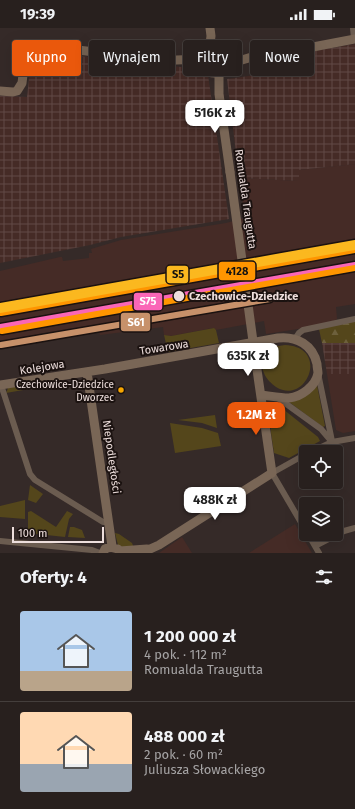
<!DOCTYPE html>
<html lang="pl">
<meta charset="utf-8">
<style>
body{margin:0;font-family:"Fira Sans",sans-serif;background:#342d2b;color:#f1f3f6;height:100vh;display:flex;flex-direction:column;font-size:15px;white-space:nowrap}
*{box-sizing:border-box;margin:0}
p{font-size:13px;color:#a5a3a4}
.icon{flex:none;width:22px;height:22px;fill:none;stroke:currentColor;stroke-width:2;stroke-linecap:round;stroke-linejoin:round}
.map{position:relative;height:525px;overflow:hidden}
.drawer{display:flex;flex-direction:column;background:#28201e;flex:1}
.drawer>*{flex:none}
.banner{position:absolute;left:12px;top:12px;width:331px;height:36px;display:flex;gap:8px}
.buttons{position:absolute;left:299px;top:417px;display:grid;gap:8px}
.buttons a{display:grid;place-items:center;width:44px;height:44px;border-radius:4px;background:#28201e;box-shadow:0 4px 16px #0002,0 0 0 1px #443e3c;font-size:20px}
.scale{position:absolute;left:12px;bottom:10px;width:92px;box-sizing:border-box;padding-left:4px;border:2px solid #eddedc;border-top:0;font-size:11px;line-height:14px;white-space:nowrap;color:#eddedc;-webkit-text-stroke:3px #1b1210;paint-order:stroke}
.price{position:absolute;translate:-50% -34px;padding:0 9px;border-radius:8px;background:#fff;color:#222;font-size:13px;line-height:26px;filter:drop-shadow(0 1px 2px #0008)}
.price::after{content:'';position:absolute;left:50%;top:24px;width:12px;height:9px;margin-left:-6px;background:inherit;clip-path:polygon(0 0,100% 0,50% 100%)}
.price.active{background:#ea580c;color:#fff}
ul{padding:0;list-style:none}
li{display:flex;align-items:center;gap:12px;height:100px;padding:0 20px}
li+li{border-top:1px solid #443e3c}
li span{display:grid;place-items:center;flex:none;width:112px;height:80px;border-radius:4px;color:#555}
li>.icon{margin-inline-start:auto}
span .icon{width:48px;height:48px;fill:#fffc;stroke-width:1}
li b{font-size:17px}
h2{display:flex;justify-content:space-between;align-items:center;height:48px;padding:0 20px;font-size:17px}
.chip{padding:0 14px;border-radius:4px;background:#28201e;box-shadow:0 4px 16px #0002,0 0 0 1px #443e3c;font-size:14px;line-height:36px}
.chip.active{background:#ea580c;color:#fff}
.status{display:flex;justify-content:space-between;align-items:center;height:28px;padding:0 20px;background:#28201e;direction:ltr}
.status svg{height:11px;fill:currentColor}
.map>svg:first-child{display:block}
.built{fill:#452b26}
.industrial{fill:url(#industrial-grid)}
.green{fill:#54461b}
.forest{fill:url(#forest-firs)}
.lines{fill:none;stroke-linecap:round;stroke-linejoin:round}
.street{stroke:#6b5c50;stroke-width:6}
.secondary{stroke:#796656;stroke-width:9}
.secondary-bridge{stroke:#796656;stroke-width:9}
.rail-1-casing{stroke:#1b1210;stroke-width:9}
.rail-2-casing{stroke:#1b1210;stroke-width:9}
.rail-3-casing{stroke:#1b1210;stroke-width:9}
.rail-4-casing{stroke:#1b1210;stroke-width:9}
.rail-5-casing{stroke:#1b1210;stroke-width:9}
.rail-6-casing{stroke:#1b1210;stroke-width:9}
.rail-1{stroke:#fbb81f;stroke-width:6}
.rail-2{stroke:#ff9500;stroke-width:6}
.rail-3{stroke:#fa66b7;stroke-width:6}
.rail-4{stroke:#c7916a;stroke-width:6}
.rail-5{stroke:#fbb81f;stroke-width:6}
.rail-6{stroke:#ff9500;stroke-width:6}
.stop-dot{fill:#eddedc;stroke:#1b1210;stroke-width:1.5}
.bus-dot{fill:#f7a600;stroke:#1b1210;stroke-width:1.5}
.labels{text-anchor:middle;stroke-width:4;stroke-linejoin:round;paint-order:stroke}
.bus-label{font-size:10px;fill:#eddedc;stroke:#1b1210;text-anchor:end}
.street-label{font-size:11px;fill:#eddedc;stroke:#1b1210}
.stop-label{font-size:11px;font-weight:bold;fill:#eddedc;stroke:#1b1210;text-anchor:start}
.line-badge{stroke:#1b1210;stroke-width:1.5}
.badge-label{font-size:11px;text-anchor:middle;font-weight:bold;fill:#fff}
.pale-badge-label{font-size:11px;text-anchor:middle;font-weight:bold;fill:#111}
</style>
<div class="status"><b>19:39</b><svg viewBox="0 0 49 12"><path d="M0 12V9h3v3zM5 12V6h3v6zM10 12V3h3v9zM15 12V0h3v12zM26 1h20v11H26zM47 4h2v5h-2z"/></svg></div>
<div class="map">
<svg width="355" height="525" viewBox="0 0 355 525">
<defs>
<pattern id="industrial-grid" width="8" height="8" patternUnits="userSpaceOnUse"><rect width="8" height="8" fill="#452b26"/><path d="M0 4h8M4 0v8" fill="none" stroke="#604945"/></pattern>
<pattern id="forest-firs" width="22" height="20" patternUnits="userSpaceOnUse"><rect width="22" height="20" fill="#54461b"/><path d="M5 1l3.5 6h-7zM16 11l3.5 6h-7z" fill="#6d603c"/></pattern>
</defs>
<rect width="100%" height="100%" fill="#352a28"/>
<path class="built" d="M355 136V276L336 279 337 291 330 296 266 306 264 293 216 302 213 300 171 308 164 307 163 299 100 307 98 302 0 319V243L60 229H62L63 233 89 230V225H92L91 221 121 212 226 195 245 190 239 150 299 153V142Z
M327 346H355V403L343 405 336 402Z
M295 496 312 525H249Z
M182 509 192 525H159Z"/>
<path class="industrial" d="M355 16V136L299 142V153L239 150 227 51 300 41 297 26Z
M32 23 200 41 208 47 229 191 121 209 90 217 0 235V68L27 69Z
M322 315H355V346H327Z"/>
<path class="green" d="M214 300 216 302 219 315 168 324 164 307 171 308Z
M285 317C331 319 306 378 276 359 272 356 266 351 264 345 261 338 261 328 260 321Z
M30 356 29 361 6 365 8 360Z
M317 357 325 398 323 399 289 374Z
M275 381H283L318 409 320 413 289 430 274 425C273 414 266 389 275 381Z
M215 387 217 400 202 395 178 392Z
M170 395 202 400 218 405 221 418 175 425Z
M30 457 43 466 36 475 28 472Z
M25 472V491L0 489V478Z
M31 483 56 499 67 483 73 486 69 491 65 509 28 505V484Z
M70 499H74L82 502 85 510 68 509Z
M115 505 119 506 132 515 134 520H124L118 517Z"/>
<path class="forest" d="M355 293V315H322L319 301Z"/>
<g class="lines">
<path class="street" d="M353 0 354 11
M295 311 299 305 303 302 355 291
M318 345 332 413
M1 357 30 446 35 452 103 494H108
M278 370 321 401 332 414
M311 424 332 414 355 410
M306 426 272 445 306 503
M308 506 319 525
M0 513 92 522 100 525
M315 518 344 503 355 500"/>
<path class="secondary" d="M203 34a11 11 0 1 1 22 0a11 11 0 1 1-22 0Z
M209 24 211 8 210 0
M225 37 255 28 292 23 355 11
M219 44V66L230 144
M0 63 13 64 17 63 22 55 26 22 28 18 33 17 166 32C179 33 191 30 203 32
M87 344 112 518
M0 357 105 341 278 310C297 308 313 317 317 336 317 339 318 343 318 345 316 358 301 369 289 370 280 370 270 368 261 367
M120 523 147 521
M103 525 105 521 110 519 118 521
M141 525 159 517 272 445 255 328"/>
<path class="secondary-bridge" d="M230 144 255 328"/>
<defs>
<path id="rail-1" d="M0 278 355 215"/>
<path id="rail-2" d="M1 285 355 222"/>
<path id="rail-3" d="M0 299 355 237"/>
<path id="rail-4" d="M1 317 270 271"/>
<path id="rail-5" d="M0 282 354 219"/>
<path id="rail-6" d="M2 303 355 240"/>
</defs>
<use href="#rail-1" class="rail-1-casing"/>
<use href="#rail-2" class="rail-2-casing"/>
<use href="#rail-3" class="rail-3-casing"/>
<use href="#rail-4" class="rail-4-casing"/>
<use href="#rail-5" class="rail-5-casing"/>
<use href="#rail-6" class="rail-6-casing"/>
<use href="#rail-1" class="rail-1"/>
<use href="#rail-2" class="rail-2"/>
<use href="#rail-3" class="rail-3"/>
<use href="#rail-4" class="rail-4"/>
<use href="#rail-5" class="rail-5"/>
<use href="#rail-6" class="rail-6"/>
</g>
<circle class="stop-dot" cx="179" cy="268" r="6"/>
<circle class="bus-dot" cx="121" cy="362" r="3.5"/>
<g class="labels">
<g class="bus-label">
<text x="114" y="360">Czechowice-Dziedzice<tspan x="114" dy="13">Dworzec</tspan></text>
</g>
<g class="street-label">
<text transform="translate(246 171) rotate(82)" y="4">Romualda Traugutta</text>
<text transform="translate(164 319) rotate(-9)" y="4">Towarowa</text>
<text transform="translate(42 339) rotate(-9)" y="4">Kolejowa</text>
<text transform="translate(112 429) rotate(82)" y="4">Niepodległości</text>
</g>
<g class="stop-label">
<text x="189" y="272">Czechowice-Dziedzice</text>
</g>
</g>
<g class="line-badge">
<rect x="218" y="233" width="38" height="20" rx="4" fill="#ff9500"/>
<rect x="166" y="237" width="23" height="19" rx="4" fill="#fbb81f"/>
<rect x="133" y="264" width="30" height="19" rx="4" fill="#fa66b7"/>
<rect x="120" y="284" width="31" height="20" rx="4" fill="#c7916a"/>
</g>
<g class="badge-label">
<text x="148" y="277">S75</text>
<text x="136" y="298">S61</text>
</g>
<g class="pale-badge-label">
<text x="237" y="247">4128</text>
<text x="178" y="250">S5</text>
</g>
</svg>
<div class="buttons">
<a><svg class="icon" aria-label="locate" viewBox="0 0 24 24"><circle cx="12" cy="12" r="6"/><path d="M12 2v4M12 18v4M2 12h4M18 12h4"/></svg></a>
<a><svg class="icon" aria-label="layers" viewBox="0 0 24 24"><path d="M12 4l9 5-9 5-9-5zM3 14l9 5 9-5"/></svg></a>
</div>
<div class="scale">100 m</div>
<b class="price" style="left:215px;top:106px">516K zł</b>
<b class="price" style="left:248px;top:349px">635K zł</b>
<b class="price active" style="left:256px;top:408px">1.2M zł</b>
<b class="price" style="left:215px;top:493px">488K zł</b>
<div class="banner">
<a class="chip active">Kupno</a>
<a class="chip">Wynajem</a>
<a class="chip">Filtry</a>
<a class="chip">Nowe</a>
</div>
</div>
<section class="drawer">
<h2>Oferty: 4<svg class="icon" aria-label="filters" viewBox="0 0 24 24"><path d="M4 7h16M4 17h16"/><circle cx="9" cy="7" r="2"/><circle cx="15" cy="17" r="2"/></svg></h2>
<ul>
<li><span style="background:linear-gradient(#a9c7e8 75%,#b9a48a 0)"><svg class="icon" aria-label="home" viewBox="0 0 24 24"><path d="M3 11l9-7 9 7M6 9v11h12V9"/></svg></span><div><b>1 200 000 zł</b><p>4 pok. · 112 m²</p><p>Romualda Traugutta</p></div></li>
<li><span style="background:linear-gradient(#ffd9b3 65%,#9aa5b1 0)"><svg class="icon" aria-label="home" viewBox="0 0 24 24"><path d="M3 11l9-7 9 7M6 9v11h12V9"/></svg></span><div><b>488 000 zł</b><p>2 pok. · 60 m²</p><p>Juliusza Słowackiego</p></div></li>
</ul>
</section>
